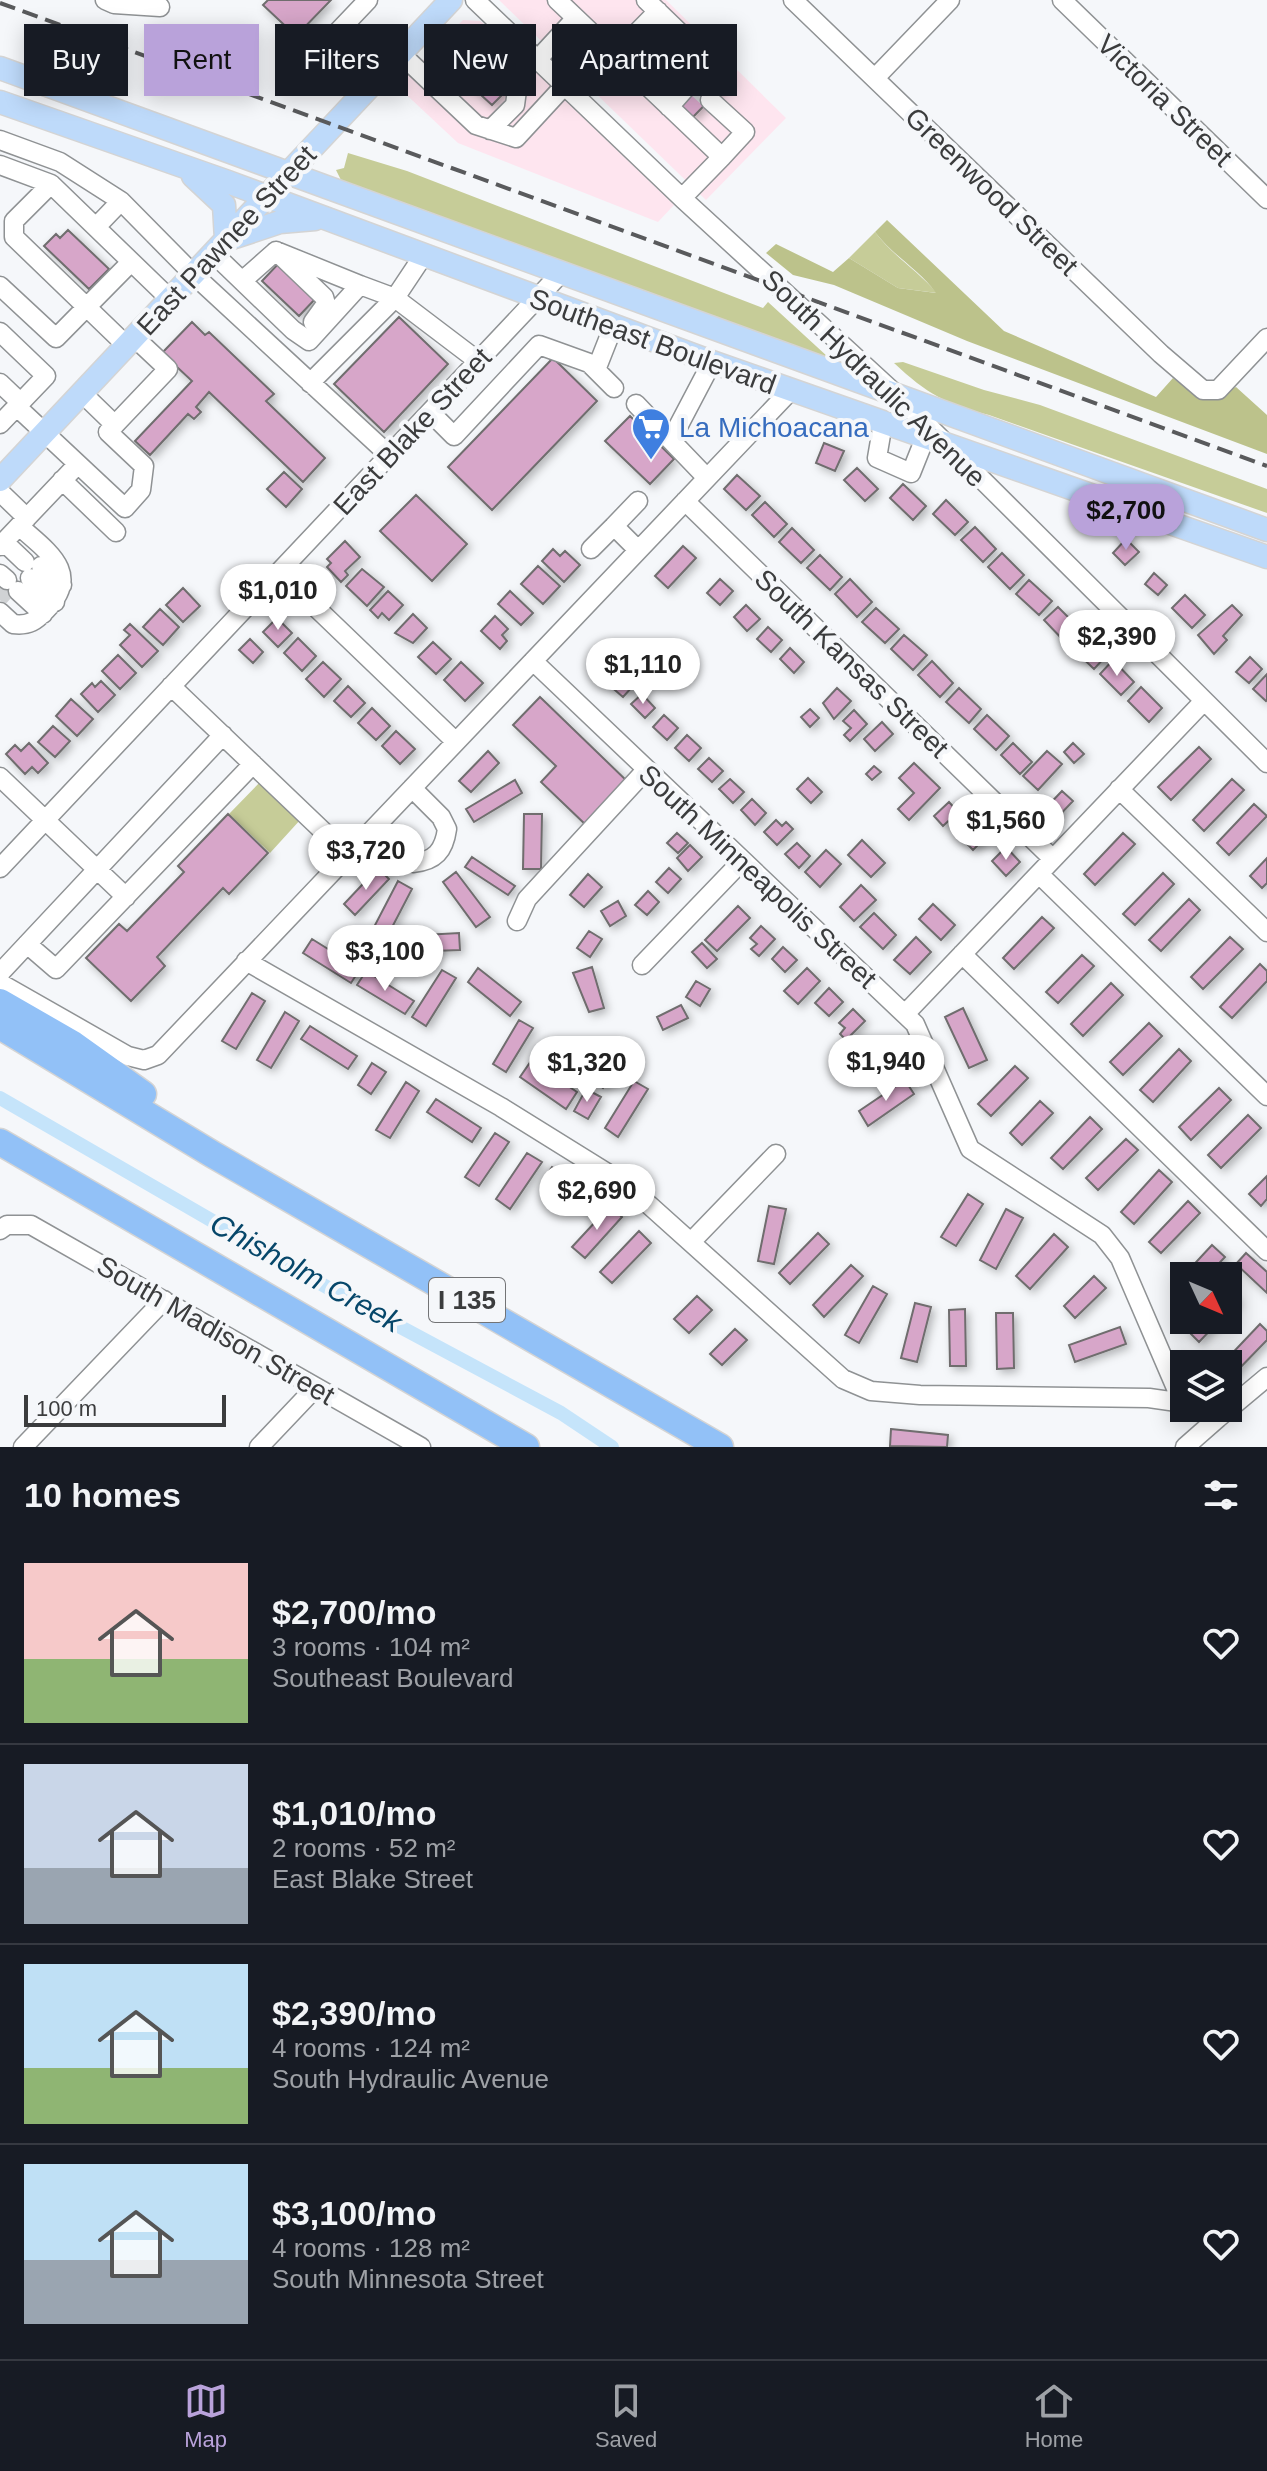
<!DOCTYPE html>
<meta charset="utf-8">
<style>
body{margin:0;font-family:Arial,sans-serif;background:#20242c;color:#f1f3f6;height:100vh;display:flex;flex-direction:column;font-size:30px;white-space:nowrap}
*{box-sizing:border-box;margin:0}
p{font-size:26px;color:#9ea1a6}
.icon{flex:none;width:44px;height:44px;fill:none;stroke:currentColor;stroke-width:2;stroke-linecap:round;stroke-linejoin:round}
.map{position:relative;height:1447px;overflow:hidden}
.side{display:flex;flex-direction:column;background:#171b24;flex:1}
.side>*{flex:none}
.banner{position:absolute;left:24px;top:24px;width:800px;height:72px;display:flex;gap:16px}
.needle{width:52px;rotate:134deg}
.controls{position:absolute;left:1170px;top:1262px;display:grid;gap:16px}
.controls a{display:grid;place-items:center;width:72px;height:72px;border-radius:0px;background:#171b24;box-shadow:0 4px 20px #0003;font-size:40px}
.scale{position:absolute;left:24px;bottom:20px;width:202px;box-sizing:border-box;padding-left:8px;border:4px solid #3b3c3d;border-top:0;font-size:22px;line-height:28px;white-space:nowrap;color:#3b3c3d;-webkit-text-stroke:6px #f5f7fa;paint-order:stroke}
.price{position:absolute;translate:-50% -68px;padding:0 18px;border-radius:28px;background:#fff;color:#222;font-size:26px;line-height:52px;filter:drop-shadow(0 2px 4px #0008)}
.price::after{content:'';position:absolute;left:50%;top:48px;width:24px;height:18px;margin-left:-12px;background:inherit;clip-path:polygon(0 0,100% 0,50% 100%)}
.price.current{background:#b9a2da;color:#111}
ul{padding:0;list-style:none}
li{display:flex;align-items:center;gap:24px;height:200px;padding:0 24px}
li+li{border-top:2px solid #363941}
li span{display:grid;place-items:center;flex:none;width:224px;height:160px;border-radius:0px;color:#555}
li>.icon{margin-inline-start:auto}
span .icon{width:96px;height:96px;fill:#fffc;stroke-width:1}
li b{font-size:34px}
h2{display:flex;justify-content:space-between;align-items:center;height:96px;padding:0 24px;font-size:34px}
.chip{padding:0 28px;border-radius:0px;background:#171b24;box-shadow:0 4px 20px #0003;font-size:28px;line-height:72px}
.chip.current{background:#b9a2da;color:#111}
.menu{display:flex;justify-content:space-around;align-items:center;height:112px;border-top:2px solid #363941;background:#171b24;font-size:22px;color:#9ea1a6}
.menu a{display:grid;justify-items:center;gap:4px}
.menu .current{color:#b9a2da}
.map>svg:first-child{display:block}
.commercial{fill:#fee5ef}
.green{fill:#c6cc98}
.forest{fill:#bcc28b}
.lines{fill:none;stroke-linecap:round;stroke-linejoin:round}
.canal{stroke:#c5e4fa;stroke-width:14}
.building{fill:#d7a6c9;stroke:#6f6d6e;stroke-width:2;filter:url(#shadow)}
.minor-tunnel{stroke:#d0d2d4;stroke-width:18;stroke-dasharray:18 9;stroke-linecap:butt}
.minor-casing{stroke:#8f9294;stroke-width:21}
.major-casing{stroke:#d4d4d4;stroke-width:25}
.highway-casing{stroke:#d4d4d4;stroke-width:29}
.minor{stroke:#fff;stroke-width:18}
.major{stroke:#bedafa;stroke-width:22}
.highway{stroke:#92c1f7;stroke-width:26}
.rail{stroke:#595a5c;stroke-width:4;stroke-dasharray:16 8;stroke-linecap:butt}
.labels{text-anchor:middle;stroke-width:8;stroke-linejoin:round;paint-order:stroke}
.shield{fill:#f5f7fa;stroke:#737476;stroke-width:2}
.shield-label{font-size:26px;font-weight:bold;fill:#3b3c3d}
.street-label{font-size:28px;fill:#3b3c3d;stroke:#f5f7fa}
.shop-label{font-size:28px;fill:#366cbe;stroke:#f5f7fa;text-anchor:start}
.water-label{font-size:30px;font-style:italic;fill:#06476a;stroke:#f5f7fa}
</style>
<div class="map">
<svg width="1267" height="1447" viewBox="0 0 1267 1447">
<defs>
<filter id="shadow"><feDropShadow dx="3.5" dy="3.5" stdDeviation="4" flood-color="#0004"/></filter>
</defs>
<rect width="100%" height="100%" fill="#f5f7fa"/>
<path class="commercial" d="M499 0H666L786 118 706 200Z
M463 20 480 21 490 28 674 205 658 222 458 143 397 86Z"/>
<path class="green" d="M348 153 407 171 763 308 768 302 828 357 830 362 342 182 336 170 344 168Z
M875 232C893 256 917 270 937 293L898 288 849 258Z
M903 362 984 390 1040 405 1267 489V513L989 415C946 404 927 394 894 363Z
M261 781 301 819 270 853 229 814Z"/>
<path class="forest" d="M887 220 1004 331 1156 397 1173 378 1198 397 1208 400 1236 387 1267 415V454L967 341 834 285 793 275 766 253 776 244 833 272 849 258 898 288 936 293C919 269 893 256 875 232Z"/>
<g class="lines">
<path class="canal" d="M0 1098 337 1293 561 1413 612 1447"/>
</g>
<path class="building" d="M268 0H331L296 36 263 5Z
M673 35 701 63 670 95 646 71 664 53 660 49Z
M473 57 507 90 492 105 457 73Z
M718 68 729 80 693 117 681 106Z
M68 230 109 269 89 289 44 246 56 234 60 238Z
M280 262 317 297 299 316 262 281Z
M399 317 448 364 384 432 334 384Z
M192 322 205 335 209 332 274 394 266 401 325 458 303 482 209 392 196 407 201 412 194 419 188 414 150 455 135 441 192 381 162 353Z
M553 358 597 401 492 510 448 467Z
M630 416 674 459 650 484 605 441Z
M824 443 844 451 835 471 816 463Z
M857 468 878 489 865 501 844 480Z
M284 472 302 489 286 507 267 489Z
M737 475 760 496 746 510 724 489Z
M903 484 926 506 913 520 890 498Z
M416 495 467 544 432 581 380 531Z
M946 500 968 522 955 535 933 514Z
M765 502 787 524 774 537 752 515Z
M975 527 996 549 983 562 961 540Z
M792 528 814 550 801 563 779 542Z
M1126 539 1139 552 1125 565 1113 553Z
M345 541 360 557 345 571 348 575 341 582 327 567 331 563 327 559Z
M683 546 696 558 668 588 655 576Z
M553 549 560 556 565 551 580 565 564 582 542 561Z
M1002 553 1024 575 1010 589 988 567Z
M820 555 842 577 830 590 807 568Z
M538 566 560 586 543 604 521 584Z
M362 569 384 587 367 606 346 586Z
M1154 573 1167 585 1158 595 1145 584Z
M720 579 733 591 720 605 707 593Z
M850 579 872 602 857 617 835 594Z
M1029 580 1052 601 1039 615 1016 594Z
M183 588 200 606 183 622 166 605Z
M388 591 403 605 389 620 382 613 378 618 370 610Z
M510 591 533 613 521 625 498 604Z
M1185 595 1205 615 1192 628 1172 608Z
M746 605 760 619 747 631 734 617Z
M1232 605 1242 615 1223 636 1227 640 1214 654 1198 635Z
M1058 607 1080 629 1066 643 1044 620Z
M876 608 899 629 885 643 862 622Z
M160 609 179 627 163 645 143 627Z
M413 614 427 628 413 643 395 633Z
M495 616 508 629 502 635 507 641 500 649 481 631Z
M277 618 292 633 278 647 263 632Z
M130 624 158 651 142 667 120 645 130 635 124 630Z
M768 627 782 640 771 652 757 639Z
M1085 633 1107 655 1094 669 1072 648Z
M904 635 927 655 913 670 891 649Z
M298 638 316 656 302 671 284 653Z
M250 639 263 652 253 663 239 650Z
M433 642 451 659 436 674 418 657Z
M790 648 804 662 794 673 780 659Z
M118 655 136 673 120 689 102 671Z
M1250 657 1262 669 1249 683 1236 672Z
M1113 660 1134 682 1121 695 1100 674Z
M932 661 953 683 940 697 918 675Z
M323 662 341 679 324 697 306 679Z
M461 662 483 683 465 701 444 680Z
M619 673 633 686 623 697 609 685Z
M1267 674V700L1266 701 1253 689Z
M101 681 115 695 98 712 81 694 92 683 95 687Z
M348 686 365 703 351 717 334 701Z
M1141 687 1162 708 1149 722 1128 701Z
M837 688 851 701 834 719 823 703Z
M959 688 981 709 969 723 946 702Z
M642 694 655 708 645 718 631 704Z
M540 697 629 783 587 826 541 782 556 766 513 725Z
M71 699 93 719 77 736 56 716Z
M372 708 390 726 376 740 358 723Z
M810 709 819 718 810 727 801 717Z
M854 710 867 724 850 741 844 735 851 728 843 721Z
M664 715 678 728 667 740 653 727Z
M987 715 1009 736 996 750 974 729Z
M882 722 893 734 875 751 864 739Z
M53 726 70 741 55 757 38 742Z
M396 731 415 749 400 764 382 746Z
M687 735 701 748 689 761 675 748Z
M29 743 48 763 38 773 32 767 25 774 6 754 15 745 21 751Z
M1013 743 1032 762 1020 774 1001 755Z
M1073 743 1084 754 1074 763 1064 752Z
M1199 747 1211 759 1171 800 1158 787Z
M488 751 499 763 471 792 459 781Z
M1047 751 1062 764 1038 790 1023 776Z
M709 758 723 771 712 782 698 769Z
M914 763 940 788 909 820 898 809 914 793 899 778Z
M874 766 881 772 872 780 866 774Z
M808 778 822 792 811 803 797 789Z
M730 779 744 792 733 803 719 789Z
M1232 779 1244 790 1204 831 1193 820Z
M515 780 522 793 474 822 466 809Z
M1062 791 1073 801 1053 822 1042 812Z
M752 799 766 813 755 825 741 810Z
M949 802 958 812 943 826 934 816Z
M1254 804 1267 816 1229 855 1217 843Z
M228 814 268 853 229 894 223 888 157 957 165 966 131 1001 86 958 119 924 127 931 184 872 178 866Z
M524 814H542L541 869H523Z
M966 818 986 837 973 850 954 830Z
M776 820 782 826 786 822 793 829 777 845 764 832Z
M677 833 688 843 678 853 667 843Z
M1123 833 1135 844 1095 885 1084 874Z
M862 840 885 863 871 877 848 855Z
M797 843 810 856 799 868 785 854Z
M690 845 702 857 688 871 677 858Z
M1006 847 1020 862 1006 876 992 861Z
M826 850 841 864 820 887 805 872Z
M472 857 515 886 508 895 465 867Z
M1267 858V883L1262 888 1250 876Z
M378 868 389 879 355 915 344 904Z
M669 868 681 879 668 893 656 882Z
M456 872 490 917 476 927 443 882Z
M1163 873 1174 884 1135 925 1123 914Z
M588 874 602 887 584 907 570 895Z
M398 881 412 889 388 935 374 927Z
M861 885 876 900 854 921 840 907Z
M648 891 659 902 647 915 635 905Z
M1189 899 1200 910 1161 951 1149 940Z
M618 901 626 916 610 926 601 911Z
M933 904 955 925 941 940 919 919Z
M738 906 750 918 717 951 705 940Z
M874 913 896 935 883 949 860 927Z
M1042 917 1054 928 1014 969 1003 958Z
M761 926 775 939 759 956 751 949 757 944 750 938Z
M589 931 602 939 590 957 577 948Z
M459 933 460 950 407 952 406 936Z
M916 937 931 952 910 974 894 960Z
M1230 937 1243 949 1203 989 1191 977Z
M312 939 360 969 351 983 303 953Z
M702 943 717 959 707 968 692 952Z
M783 947 797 960 785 972 772 959Z
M1082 955 1094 966 1058 1003 1046 992Z
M1260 964 1267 971V981L1232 1018 1220 1007Z
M592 967 604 1008 589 1012 573 973Z
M478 968 521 1002 510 1016 468 982Z
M807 968 820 981 798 1004 784 991Z
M442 970 456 978 426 1026 412 1017Z
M366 971 414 1001 405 1014 357 985Z
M696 981 710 989 700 1006 686 997Z
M1111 983 1123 995 1083 1036 1071 1024Z
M829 988 843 1002 829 1016 815 1003Z
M252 993 265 1001 236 1049 222 1041Z
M681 1005 688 1018 663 1030 657 1017Z
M963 1008 987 1060 969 1068 945 1017Z
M853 1009 865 1021 846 1040 840 1034 845 1028 839 1023Z
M285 1012 299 1021 271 1068 257 1060Z
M519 1020 533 1028 506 1072 493 1064Z
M1149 1023 1162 1036 1123 1075 1110 1062Z
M310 1026 357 1056 348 1069 301 1039Z
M1179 1049 1191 1061 1153 1102 1140 1090Z
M531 1061 577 1092 566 1109 520 1077Z
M604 1062 616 1072 603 1088 591 1078Z
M372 1063 386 1072 371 1094 358 1085Z
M1015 1066 1028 1078 991 1116 978 1104Z
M905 1080 914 1094 868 1126 859 1111Z
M634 1081 648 1089 618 1137 605 1128Z
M406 1082 419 1091 390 1138 376 1130Z
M1219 1088 1231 1100 1191 1140 1179 1127Z
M586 1089 601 1097 588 1119 574 1111Z
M436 1099 481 1128 472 1142 427 1112Z
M1040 1101 1053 1113 1022 1145 1010 1133Z
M1248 1115 1261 1128 1221 1168 1208 1155Z
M1090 1117 1102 1129 1063 1169 1051 1158Z
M495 1133 509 1142 479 1186 465 1177Z
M1126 1139 1138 1150 1098 1190 1086 1178Z
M527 1153 542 1162 510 1209 496 1199Z
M552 1167 599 1198 590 1212 543 1180Z
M1159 1170 1172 1182 1134 1224 1121 1212Z
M1267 1176V1199L1261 1206 1249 1194Z
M968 1194 983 1204 956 1246 941 1237Z
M1188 1201 1200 1213 1161 1253 1149 1242Z
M610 1206 622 1217 585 1258 572 1247Z
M769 1206 786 1209 774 1264 758 1261Z
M1006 1209 1023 1218 996 1269 980 1260Z
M639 1231 651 1243 612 1283 600 1272Z
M818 1233 829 1244 790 1284 779 1273Z
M1054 1234 1068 1247 1030 1289 1016 1276Z
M1212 1245 1225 1257 1207 1276H1184V1297L1173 1287Z
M1246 1253 1267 1272V1293L1236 1264Z
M851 1265 863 1276 824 1317 813 1305Z
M1094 1276 1106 1288 1075 1318 1064 1306Z
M873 1286 887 1294 859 1343 845 1335Z
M1228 1291 1238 1301 1228 1312Z
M697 1296 712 1310 689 1333 674 1319Z
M915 1303 931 1307 917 1362 901 1358Z
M965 1309 966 1366H950L949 1310Z
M996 1313H1013L1014 1368 997 1369Z
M1196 1320H1220L1199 1342 1187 1330Z
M1260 1324 1267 1331V1340L1232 1376 1228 1364H1222Z
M1120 1327 1126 1344 1075 1362 1069 1345Z
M735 1329 747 1340 722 1365 710 1354Z
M891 1429 948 1435 947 1447 890 1446Z"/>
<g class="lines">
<path class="minor-tunnel" d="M698 89 710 100
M0 588 11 598"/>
<defs>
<path id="minor" d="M105 0 114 4 160 7
M368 0 329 41 328 47 368 90
M475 0 684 200 902 400 1267 763
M646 0 705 57 707 64 669 107
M793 0 1161 354 1203 390H1218L1267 338
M1062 0 1267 199
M576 18 722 157 682 198
M401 54 476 125 516 138 565 85
M615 55 658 11
M538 59 576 18 557 0
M875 78 950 0
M433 84 467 51H477L517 90 515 105 490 130
M710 100 745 132 722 157
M0 140 60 162 121 201 194 275 389 455
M0 165 51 184
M96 227 121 201
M278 253 324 297 326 304 313 322
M214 254 293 330 309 341 360 285 276 251
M423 256 395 298 478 361
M242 281 276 251
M0 286 56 338 131 262
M613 327 596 370 614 388
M0 332 46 376 0 424
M127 346 14 237V221L51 184 171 300
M0 383 20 402
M310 383 395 298 360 285
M82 393 115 425
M636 404 707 478
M16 406 125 508 141 490 144 466 108 432 168 369 135 338
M430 412 454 436 539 345 589 363 596 370
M883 423 877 458 911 473 925 438
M671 440 712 362
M62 480 116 532
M0 492 27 518
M685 501 1053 859
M614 526 638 501
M4 542 25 562
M0 546 78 464
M591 549 614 526 638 550
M41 566 62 585
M279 572 456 742
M0 574 7 580
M30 578 55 602
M18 591 43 614
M0 612 13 624C29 626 36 621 46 610 82 573 48 552 19 526
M533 661 915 1024 970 1149 1102 1235 1120 1258 1182 1402
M171 686 348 855
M0 777 126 897
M1119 789 1267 932
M373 830 413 863C435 861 444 851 447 829L441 817 412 788
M0 868 561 273
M1039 874 1267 1096
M517 921 527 899 646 770
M27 944 56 969 253 764
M962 954 1267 1251
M246 961 501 1107 628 1186 843 1379 871 1391 920 1395 1149 1398 1184 1403
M642 965 742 861
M0 973 223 735
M0 983 128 1056 144 1060 158 1055 791 390
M905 1014 1203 702
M0 1230 7 1225H31L421 1447
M691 1242 776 1154
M1196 1408 1218 1418 1267 1377
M23 1447 164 1300
M259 1447 315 1388
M1185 1447 1218 1418"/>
<path id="major" d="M0 68 1267 530
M0 102 228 182 712 362 1267 557
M193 176 224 205 226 240 280 222 315 219
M0 480 451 0"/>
<path id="highway" d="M0 1002 73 1044 143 1094
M0 1026 212 1154 720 1447
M0 1142 526 1447"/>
</defs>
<use href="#minor" class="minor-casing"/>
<use href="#major" class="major-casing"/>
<use href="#highway" class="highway-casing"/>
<use href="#minor" class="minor"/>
<use href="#major" class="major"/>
<use href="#highway" class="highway"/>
<path class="rail" d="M0 3 1267 466"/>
</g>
<defs>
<symbol id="supermarket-pin" viewBox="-11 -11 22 30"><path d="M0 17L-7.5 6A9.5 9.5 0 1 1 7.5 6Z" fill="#3f7fe0" stroke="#f5f7fa"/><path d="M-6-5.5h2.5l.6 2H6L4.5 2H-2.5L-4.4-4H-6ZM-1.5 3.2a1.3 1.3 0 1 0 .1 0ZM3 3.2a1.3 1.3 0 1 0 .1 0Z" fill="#fff"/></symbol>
</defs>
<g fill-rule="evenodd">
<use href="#supermarket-pin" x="629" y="405" width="44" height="60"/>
</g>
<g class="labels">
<rect class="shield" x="429" y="1278" width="76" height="44" rx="6"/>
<g class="shield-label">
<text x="467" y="1309">I 135</text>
</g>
<g class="street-label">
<text transform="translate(1165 100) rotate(44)" y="10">Victoria Street</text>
<text transform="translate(992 191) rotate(44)" y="10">Greenwood Street</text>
<text transform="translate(226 240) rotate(-47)" y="10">East Pawnee Street</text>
<text transform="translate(653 341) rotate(20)" y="10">Southeast Boulevard</text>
<text transform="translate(874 378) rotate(44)" y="10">South Hydraulic Avenue</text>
<text transform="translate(412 431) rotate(-47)" y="10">East Blake Street</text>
<text transform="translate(852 663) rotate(44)" y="10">South Kansas Street</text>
<text transform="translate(758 876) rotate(43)" y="10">South Minneapolis Street</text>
<text transform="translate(216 1330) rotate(30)" y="10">South Madison Street</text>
</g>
<g class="shop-label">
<text x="679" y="437">La Michoacana</text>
</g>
<g class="water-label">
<text transform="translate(306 1273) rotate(29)" y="10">Chisholm Creek</text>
</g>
</g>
</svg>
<div class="controls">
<a><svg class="needle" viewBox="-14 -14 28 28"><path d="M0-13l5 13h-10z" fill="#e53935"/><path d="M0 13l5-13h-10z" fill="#9ea1a6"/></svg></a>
<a><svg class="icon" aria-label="layers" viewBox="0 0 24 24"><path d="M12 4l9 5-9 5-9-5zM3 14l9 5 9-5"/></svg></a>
</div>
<div class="scale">100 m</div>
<b class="price current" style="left:1126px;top:552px">$2,700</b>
<b class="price" style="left:278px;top:632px">$1,010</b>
<b class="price" style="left:1117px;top:678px">$2,390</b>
<b class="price" style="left:643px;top:706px">$1,110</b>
<b class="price" style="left:1006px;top:862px">$1,560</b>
<b class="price" style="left:366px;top:892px">$3,720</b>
<b class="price" style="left:385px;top:993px">$3,100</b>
<b class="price" style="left:886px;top:1103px">$1,940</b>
<b class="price" style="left:587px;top:1104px">$1,320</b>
<b class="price" style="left:597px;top:1232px">$2,690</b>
<div class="banner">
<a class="chip">Buy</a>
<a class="chip current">Rent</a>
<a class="chip">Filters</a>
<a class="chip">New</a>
<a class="chip">Apartment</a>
</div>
</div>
<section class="side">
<h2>10 homes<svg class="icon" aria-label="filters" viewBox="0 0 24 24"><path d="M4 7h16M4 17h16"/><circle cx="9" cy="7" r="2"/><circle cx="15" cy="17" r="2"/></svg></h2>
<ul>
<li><span style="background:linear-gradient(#f6c9c9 60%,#8fb573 0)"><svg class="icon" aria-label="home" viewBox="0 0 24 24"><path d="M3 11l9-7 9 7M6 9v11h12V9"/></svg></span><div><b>$2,700/mo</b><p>3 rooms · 104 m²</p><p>Southeast Boulevard</p></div><svg class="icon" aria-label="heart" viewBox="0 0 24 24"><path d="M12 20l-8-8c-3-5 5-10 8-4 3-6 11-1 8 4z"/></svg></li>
<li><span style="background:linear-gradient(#c9d6e8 65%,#9aa5b1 0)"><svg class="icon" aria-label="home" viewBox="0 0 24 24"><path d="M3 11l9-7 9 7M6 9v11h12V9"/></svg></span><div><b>$1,010/mo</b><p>2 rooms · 52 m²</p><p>East Blake Street</p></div><svg class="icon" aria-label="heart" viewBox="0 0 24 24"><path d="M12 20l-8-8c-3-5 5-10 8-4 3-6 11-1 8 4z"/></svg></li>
<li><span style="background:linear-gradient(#bfe0f5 65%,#8fb573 0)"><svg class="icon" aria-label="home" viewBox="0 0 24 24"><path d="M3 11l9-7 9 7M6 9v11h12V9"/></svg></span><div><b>$2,390/mo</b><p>4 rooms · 124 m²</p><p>South Hydraulic Avenue</p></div><svg class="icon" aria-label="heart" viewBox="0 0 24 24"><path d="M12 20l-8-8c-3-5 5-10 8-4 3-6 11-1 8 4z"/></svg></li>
<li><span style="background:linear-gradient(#bfe0f5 60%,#9aa5b1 0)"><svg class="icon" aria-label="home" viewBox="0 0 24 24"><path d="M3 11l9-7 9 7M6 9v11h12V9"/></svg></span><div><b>$3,100/mo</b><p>4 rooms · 128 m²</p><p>South Minnesota Street</p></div><svg class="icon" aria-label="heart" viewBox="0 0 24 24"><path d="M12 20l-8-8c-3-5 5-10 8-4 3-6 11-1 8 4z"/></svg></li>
</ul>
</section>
<nav class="menu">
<a class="current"><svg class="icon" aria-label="map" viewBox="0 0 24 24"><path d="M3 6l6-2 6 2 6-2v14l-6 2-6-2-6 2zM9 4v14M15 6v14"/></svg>Map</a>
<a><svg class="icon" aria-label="saved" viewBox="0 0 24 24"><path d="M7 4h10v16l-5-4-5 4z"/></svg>Saved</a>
<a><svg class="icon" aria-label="home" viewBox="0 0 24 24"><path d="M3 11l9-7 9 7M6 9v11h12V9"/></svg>Home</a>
</nav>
